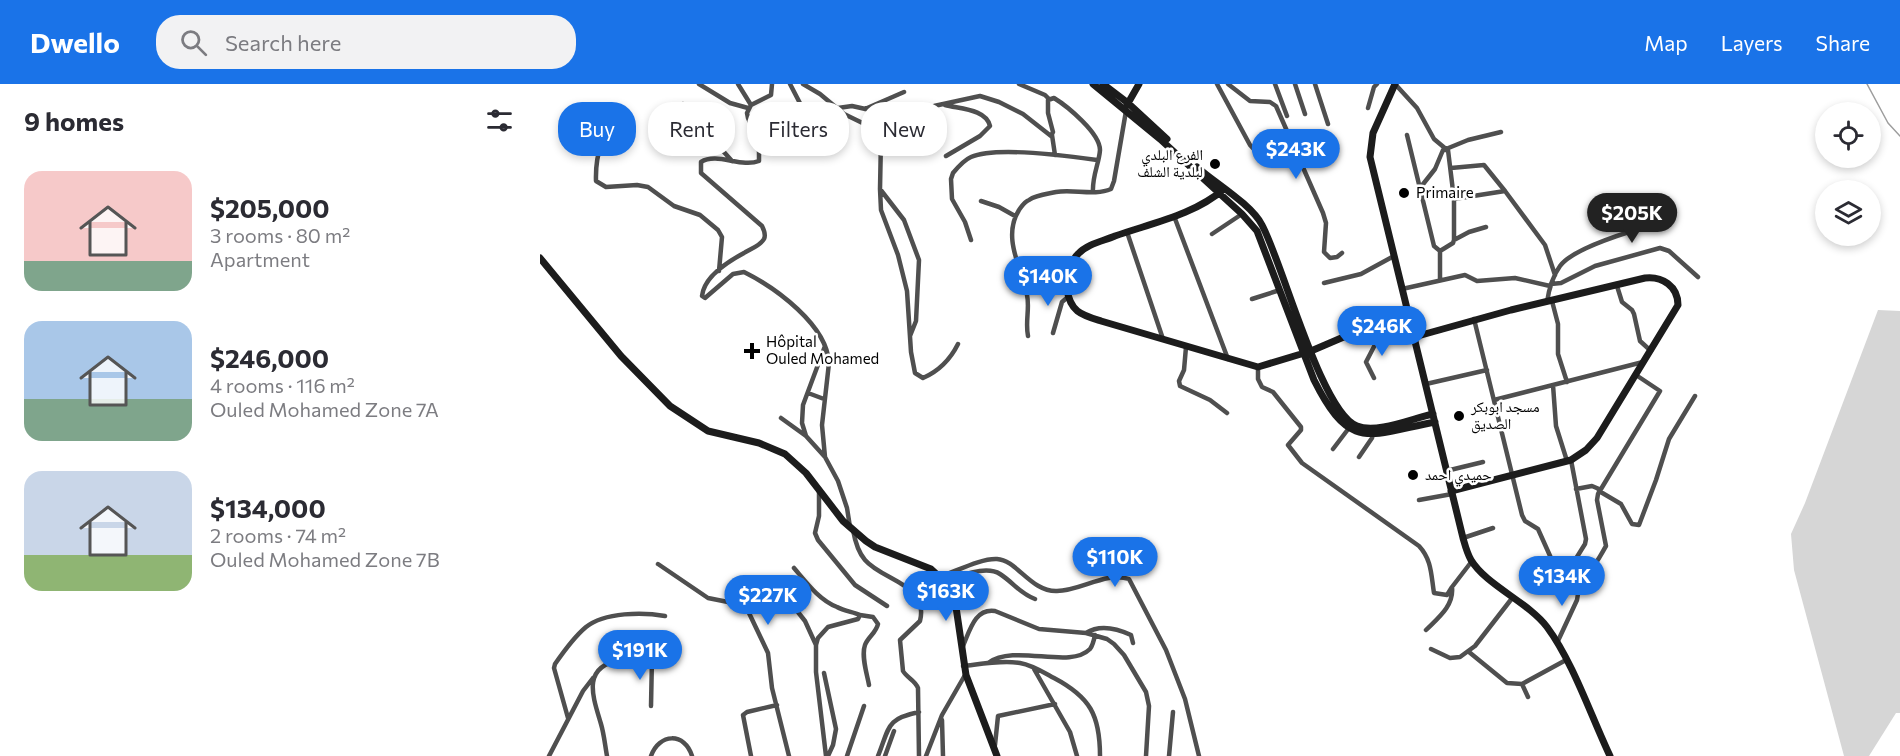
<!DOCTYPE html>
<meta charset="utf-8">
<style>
body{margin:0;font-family:Commissioner,"Noto Naskh Arabic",sans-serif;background:#f2f2f3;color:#2b2b33;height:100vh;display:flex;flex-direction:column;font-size:22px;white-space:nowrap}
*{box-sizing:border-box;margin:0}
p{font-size:20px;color:#7c7c81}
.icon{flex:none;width:33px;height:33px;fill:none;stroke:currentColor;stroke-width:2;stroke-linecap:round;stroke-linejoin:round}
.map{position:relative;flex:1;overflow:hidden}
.sheet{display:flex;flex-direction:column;background:#fff;width:540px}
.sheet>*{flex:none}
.banner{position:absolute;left:18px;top:18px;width:570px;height:54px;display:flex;gap:12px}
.buttons{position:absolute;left:1275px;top:18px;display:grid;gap:12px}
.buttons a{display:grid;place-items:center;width:66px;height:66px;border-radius:50%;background:#fff;box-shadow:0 3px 9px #0003;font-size:30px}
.price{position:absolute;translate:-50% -51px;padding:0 14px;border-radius:21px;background:#1a73e8;color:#fff;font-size:20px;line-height:39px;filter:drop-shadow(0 2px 3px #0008)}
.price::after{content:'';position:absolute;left:50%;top:36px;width:18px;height:14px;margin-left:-9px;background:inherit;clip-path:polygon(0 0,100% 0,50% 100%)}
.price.on{background:#222;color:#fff}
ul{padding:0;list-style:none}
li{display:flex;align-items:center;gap:18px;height:150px;padding:0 24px}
li span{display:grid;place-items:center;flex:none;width:168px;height:120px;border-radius:18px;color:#555}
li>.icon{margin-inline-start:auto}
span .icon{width:72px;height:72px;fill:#fffc;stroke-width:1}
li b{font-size:26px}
h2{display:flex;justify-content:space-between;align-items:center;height:72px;padding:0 24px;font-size:26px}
.chip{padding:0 21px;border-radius:24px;background:#fff;box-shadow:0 3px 9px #0003;font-size:21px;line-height:54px}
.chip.on{background:#1a73e8;color:#fff}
header{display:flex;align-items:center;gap:36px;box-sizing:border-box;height:84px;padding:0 30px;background:#1a73e8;color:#fff}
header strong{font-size:28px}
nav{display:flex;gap:33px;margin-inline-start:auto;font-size:21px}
.search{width:420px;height:54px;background:#f2f2f3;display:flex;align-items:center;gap:15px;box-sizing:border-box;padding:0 21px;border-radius:24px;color:#7c7c81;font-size:22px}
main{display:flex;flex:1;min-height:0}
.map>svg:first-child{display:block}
.green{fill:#d6d6d6}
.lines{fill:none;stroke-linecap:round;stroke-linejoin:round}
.stream{stroke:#9d9d9d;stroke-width:1.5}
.street{stroke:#4f4f4f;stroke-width:4.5}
.secondary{stroke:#1c1c1c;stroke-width:7}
.poi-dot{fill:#000;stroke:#fff;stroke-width:2}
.labels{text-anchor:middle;stroke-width:5;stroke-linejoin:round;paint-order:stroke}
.poi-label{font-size:15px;fill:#000;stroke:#fff;text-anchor:start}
</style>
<header>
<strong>Dwello</strong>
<div class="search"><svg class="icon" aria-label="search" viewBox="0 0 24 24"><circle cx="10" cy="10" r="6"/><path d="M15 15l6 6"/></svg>Search here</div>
<nav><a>Map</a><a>Layers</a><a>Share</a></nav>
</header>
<main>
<section class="sheet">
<h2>9 homes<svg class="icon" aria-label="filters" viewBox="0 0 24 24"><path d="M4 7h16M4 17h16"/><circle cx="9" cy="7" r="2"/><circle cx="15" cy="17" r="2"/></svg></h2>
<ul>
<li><span style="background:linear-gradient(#f6c9c9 75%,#7fa58c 0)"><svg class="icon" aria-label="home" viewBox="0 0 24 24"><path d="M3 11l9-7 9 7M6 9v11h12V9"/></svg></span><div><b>$205,000</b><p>3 rooms · 80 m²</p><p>Apartment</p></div></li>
<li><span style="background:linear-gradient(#a9c7e8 65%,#7fa58c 0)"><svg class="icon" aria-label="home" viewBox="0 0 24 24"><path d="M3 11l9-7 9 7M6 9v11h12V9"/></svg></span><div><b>$246,000</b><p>4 rooms · 116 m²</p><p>Ouled Mohamed Zone 7A</p></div></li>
<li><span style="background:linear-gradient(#c9d6e8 70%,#8fb573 0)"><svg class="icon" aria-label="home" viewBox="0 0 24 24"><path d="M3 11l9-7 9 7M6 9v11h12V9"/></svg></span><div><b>$134,000</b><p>2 rooms · 74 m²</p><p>Ouled Mohamed Zone 7B</p></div></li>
</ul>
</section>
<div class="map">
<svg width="1360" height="672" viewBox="0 0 1360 672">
<rect width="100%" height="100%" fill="#fff"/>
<path class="green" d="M1338 226 1360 227V629H1356L1329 672H1304L1254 486 1251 450 1265 419Z"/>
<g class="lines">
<path class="stream" d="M1327 0 1348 39 1360 52"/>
<path class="street" d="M159 0 190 19 208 24
M198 0 211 21
M232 0 231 11 211 21 207 29 208 34 219 58V77C201 84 177 68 161 78V89L222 142C224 146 226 151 224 155 220 162 210 165 204 169 189 177 164 193 162 212L165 214 193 190 204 188C236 204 287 241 289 279L282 341 285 373
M250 0 263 25 271 31
M263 0 280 10 304 30 339 47 341 55 340 105 364 136 379 176 376 237 370 252
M479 0 505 11 509 15
M677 0 710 61 725 77
M688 0 710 17 730 18 736 22 783 129 786 139 784 168 790 174 797 173 802 169
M735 0 747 32
M755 0 765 30
M775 0 788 40
M855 0 877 24 894 55 906 65 928 56 961 48
M143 20 164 33 175 58 192 77
M405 21C420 25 446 25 450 42L440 52 406 72
M298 24 312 22 339 28 394 22 440 12 459 18 483 30 511 52 513 48 508 29V16L514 14C527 22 560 49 560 66 559 80 552 92 553 108
M828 24 834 3 837 0
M79 25C64 50 55 67 56 97L66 103 97 101 108 103 134 122 160 131 178 146 182 153 179 187
M325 25 364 8
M512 51 515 71
M867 51 894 162 900 167
M911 84 944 81 965 107
M880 104 895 85 903 66H908L914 115 965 107 1005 161 1015 191
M340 105 341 126 358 171 367 207 371 268 375 289 383 294C399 287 410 276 418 260
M441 117 459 123 475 132
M634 132 688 275
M587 148 623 255
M672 150 702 130
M431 156 425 138 412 115 411 95 413 89C418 83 424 76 431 73 456 62 529 72 557 76
M914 156 929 148 946 143
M900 196V167L913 159 914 156V115
M784 199 821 190 854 172
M1011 200 1021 199 1055 182 1120 164 1129 167 1158 193
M1077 202 1082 218 1092 226 1094 230 1100 257 1111 267
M862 205 925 191 937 197 975 194 1010 202
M712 215 740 206
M1012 217 1018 240V270L1027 298
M1007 218C1009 205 1012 193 1020 182 1033 164 1093 146 1115 141
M934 235 982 431 985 437 998 445 1015 483 1027 489 1045 460 1046 455 1031 376
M513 249 522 218 529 212
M488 252C485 238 490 224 487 211 481 183 462 153 479 126 482 122 484 118 489 116 496 111 507 110 516 108 533 105 555 112 571 105L574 97 586 27
M285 262 263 321 262 339 266 352 285 373 298 397 307 424 310 443
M646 263 644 286 639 297 640 302 670 316 687 329
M718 283V295L722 303 733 308 761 343V346L748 361 762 379 879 462C892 476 891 491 894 509L907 511 912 503
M834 294 826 278 840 251
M886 300 947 286
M1013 301 1016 342 1027 377
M268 309 284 315
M954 316 1103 278
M241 334 266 352
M793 365 809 344
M819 373 832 354 833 350
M906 387 943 378
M279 405V432L275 449 278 456 315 501 347 522
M1036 405 1052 402 1059 405
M1059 407 1081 420 1092 440 1099 441 1116 396 1129 355 1155 312
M879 416 912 410
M313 446C315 457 318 468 325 476 343 497 389 500 380 537L360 556 363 587C367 594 375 596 378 604L379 672
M923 454 953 444
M118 480 168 514 198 520 204 523 209 529 228 569 232 604 249 672
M254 484C266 498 279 516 297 523 304 527 313 528 320 531L318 535 288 543 278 554 276 561V588L286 672
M1027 489C1050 496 1056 479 1066 462L1057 416 1058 410 1120 307 1096 291
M399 493C415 488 441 474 457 475 477 476 491 508 517 507 540 507 567 487 589 495L626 566 645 615 659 672
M405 498C418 492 446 481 460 490 474 499 479 509 495 515
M246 513 265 537 276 561
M320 531 333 533 338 540C336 549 328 553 325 561 321 572 327 590 329 601
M886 546C898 534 914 522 912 503L932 477
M546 549C560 540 576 544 591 551L593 559
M1017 559 1037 516 1041 491
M423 562C430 546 435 524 455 527L499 545 546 549 567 555 574 560 584 571 606 608 609 622 606 672
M891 565 910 574 920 573 935 562 973 513
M929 568 967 599 982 600
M448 579C476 559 529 586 550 565 553 561 554 556 555 551
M423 582C441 580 462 576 480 579 492 581 503 588 514 594 550 613 560 631 560 672
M494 585 530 648 537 672
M284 589 296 645 293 661 288 672
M988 613 982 600 1026 576
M111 622 112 573
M28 634 14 584 15 580C24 567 34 553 46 543 65 528 103 528 125 532
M402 636 403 672
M455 661 458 632 515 620
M9 672 43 607 53 594
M67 672C65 661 64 650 61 640 53 613 41 583 80 576 96 573 110 572 126 578
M111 672C119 649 145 648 152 672
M211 672 203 631 207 628 237 621
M307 672 324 622
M338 672C350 642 346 635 379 628
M345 672 354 647
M386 672 402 631 425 591
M629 672 633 628"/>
<path class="secondary" d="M553 0 620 55 702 130 717 147 774 296C810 368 828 351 895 338
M563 0 588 19 627 55
M855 0 833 49 830 73 923 454C925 461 927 469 931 476 946 501 988 518 1007 543 1033 578 1051 632 1070 672
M587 21 599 0
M657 83C675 99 711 120 722 141 743 180 781 328 817 342 837 350 873 334 893 330
M684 105C654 131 612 139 575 152 563 157 547 160 538 170 530 178 526 194 527 205 530 228 542 231 561 237L718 283 771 267 820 246 851 254 867 255 971 226 1105 194C1122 192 1138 202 1138 221L1057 354 1046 366 1031 376 911 407
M0 174 81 272 130 322 168 347 219 359 245 370 266 389 303 437 326 457 335 463 391 485 405 498 416 523 426 591 457 672"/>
</g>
<g class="poi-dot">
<circle cx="675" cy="80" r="6"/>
<circle cx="864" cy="109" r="6"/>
<path d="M209 258h6v6h6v6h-6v6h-6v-6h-6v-6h6z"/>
<circle cx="919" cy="332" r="6"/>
<circle cx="873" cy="391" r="6"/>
</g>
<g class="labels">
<g class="poi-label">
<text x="663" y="76" text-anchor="end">الفرع البلدي<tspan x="663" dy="17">لبلدية الشلف</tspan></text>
<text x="876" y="114">Primaire</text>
<text x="226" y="263">Hôpital<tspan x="226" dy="17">Ouled Mohamed</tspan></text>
<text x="931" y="328">مسجد ابوبكر<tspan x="931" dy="17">الصديق</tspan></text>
<text x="885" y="396">حميدي احمد</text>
</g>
</g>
</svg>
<div class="buttons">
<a><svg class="icon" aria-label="locate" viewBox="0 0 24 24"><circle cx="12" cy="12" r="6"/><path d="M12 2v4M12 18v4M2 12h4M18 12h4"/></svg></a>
<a><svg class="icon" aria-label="layers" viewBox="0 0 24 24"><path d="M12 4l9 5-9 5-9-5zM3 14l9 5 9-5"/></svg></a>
</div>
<b class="price" style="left:756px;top:96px">$243K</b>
<b class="price on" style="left:1092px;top:160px">$205K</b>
<b class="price" style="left:508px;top:223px">$140K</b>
<b class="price" style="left:842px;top:273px">$246K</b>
<b class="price" style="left:575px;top:504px">$110K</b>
<b class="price" style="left:1022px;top:523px">$134K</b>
<b class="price" style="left:406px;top:538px">$163K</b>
<b class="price" style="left:228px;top:542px">$227K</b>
<b class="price" style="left:100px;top:597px">$191K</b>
<div class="banner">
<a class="chip on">Buy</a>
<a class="chip">Rent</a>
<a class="chip">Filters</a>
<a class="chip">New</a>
</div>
</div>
</main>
